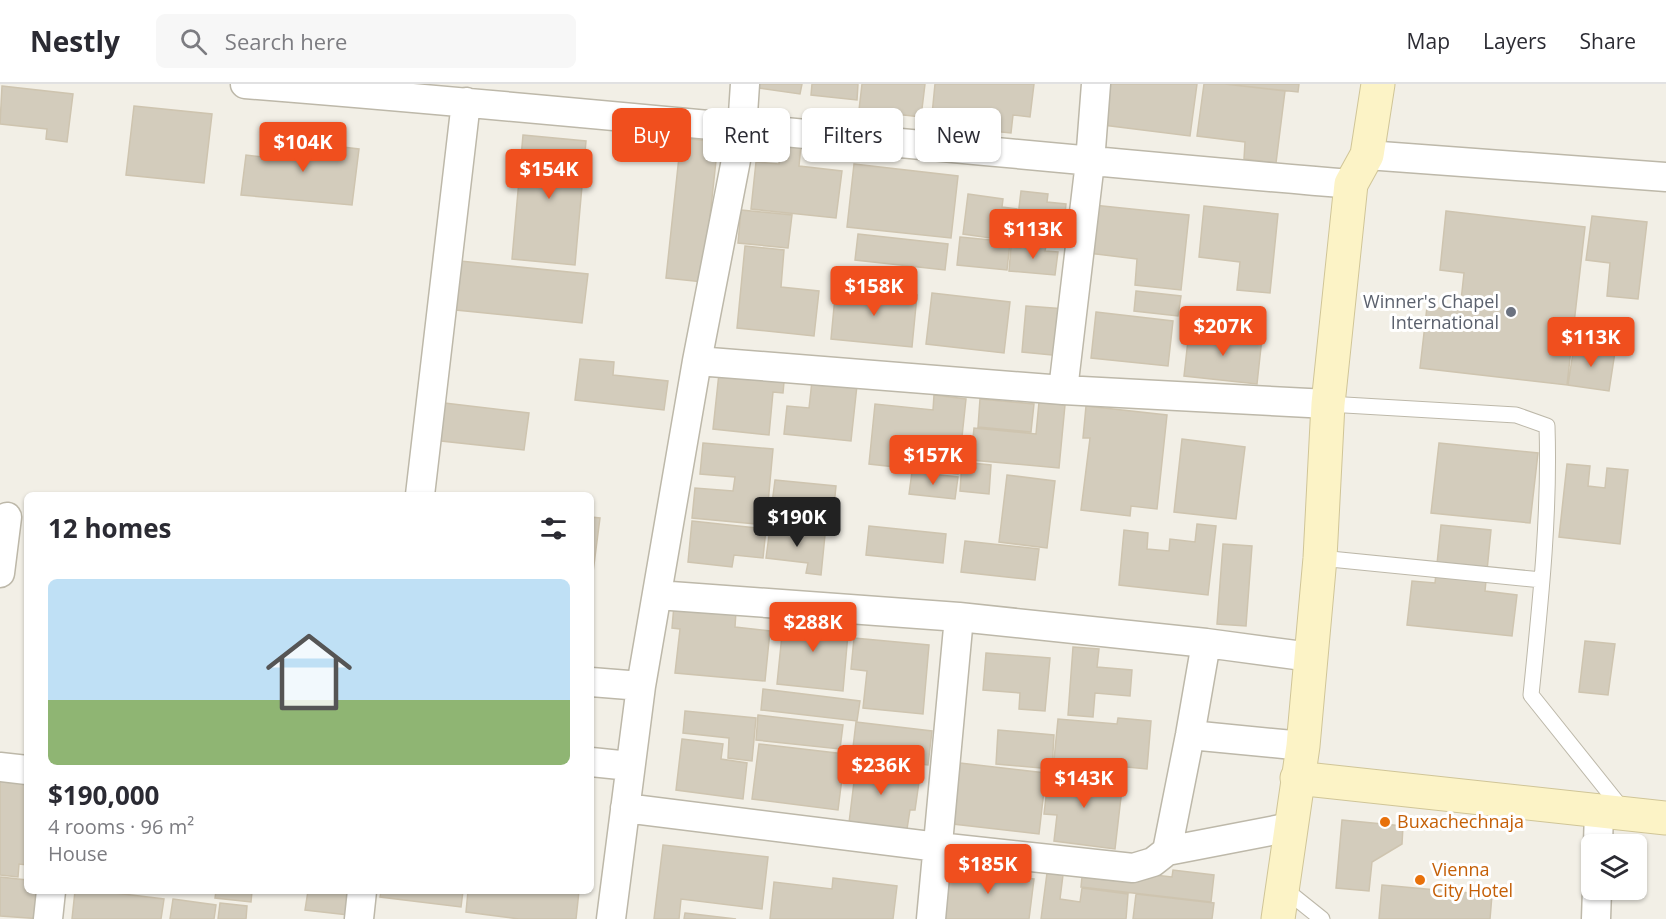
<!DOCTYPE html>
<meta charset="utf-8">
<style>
body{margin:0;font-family:"Open Sans",sans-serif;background:#f7f7f7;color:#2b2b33;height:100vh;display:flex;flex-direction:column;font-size:22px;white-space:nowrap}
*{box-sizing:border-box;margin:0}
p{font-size:20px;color:#7c7c81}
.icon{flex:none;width:33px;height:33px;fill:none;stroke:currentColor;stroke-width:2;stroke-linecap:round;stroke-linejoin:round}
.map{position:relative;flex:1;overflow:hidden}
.drawer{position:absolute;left:24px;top:408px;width:570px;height:402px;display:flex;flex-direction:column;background:#fff;border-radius:9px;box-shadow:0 2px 4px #0004}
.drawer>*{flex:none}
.banner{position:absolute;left:612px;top:24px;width:570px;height:54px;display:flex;gap:12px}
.fabs{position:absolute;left:1581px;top:750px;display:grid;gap:12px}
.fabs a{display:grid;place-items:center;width:66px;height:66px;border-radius:9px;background:#fff;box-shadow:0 2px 4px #0004;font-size:30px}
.price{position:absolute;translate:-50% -51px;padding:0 14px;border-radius:6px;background:#f04f1e;color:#fff;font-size:20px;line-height:39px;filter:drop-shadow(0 2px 3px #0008)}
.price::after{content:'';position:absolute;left:50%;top:36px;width:18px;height:14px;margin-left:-9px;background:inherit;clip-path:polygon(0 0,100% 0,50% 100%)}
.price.active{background:#222;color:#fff}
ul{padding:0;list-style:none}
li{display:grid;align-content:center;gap:12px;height:318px;padding:0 24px}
li span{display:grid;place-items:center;height:186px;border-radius:9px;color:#555}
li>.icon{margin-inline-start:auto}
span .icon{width:108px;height:108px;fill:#fffc;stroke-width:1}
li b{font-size:26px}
h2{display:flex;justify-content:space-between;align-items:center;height:72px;padding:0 24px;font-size:26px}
.tag{padding:0 21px;border-radius:9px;background:#fff;box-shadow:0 2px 4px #0004;font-size:21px;line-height:54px}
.tag.active{background:#f04f1e;color:#fff}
header{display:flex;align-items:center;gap:36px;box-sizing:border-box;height:84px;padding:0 30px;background:#fff;border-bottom:2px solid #e1e1e2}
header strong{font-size:28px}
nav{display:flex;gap:33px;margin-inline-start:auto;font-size:21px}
.search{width:420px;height:54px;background:#f7f7f7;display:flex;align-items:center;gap:15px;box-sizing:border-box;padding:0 21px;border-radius:9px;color:#7c7c81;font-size:22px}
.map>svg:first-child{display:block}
.building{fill:#d3ccbc;stroke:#cec4af;stroke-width:1.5}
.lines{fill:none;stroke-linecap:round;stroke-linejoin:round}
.lane-casing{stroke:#bdb8a9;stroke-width:17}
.street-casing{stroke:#bdb8a9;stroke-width:31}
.secondary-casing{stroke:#d0c597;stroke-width:35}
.lane{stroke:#fff;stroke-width:15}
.street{stroke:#fff;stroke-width:28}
.secondary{stroke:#fcf3c6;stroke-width:33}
.worship-dot{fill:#6b7280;stroke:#fff;stroke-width:2}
.food-dot{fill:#e8710a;stroke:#fff;stroke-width:2}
.labels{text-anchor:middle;stroke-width:6;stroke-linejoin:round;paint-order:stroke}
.worship-label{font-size:18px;fill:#5b616d;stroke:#fff;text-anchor:end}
.food-label{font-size:18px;fill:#c56008;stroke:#fff;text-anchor:start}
</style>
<header>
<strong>Nestly</strong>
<div class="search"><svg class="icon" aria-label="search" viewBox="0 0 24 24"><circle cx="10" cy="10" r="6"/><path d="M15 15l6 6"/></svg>Search here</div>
<nav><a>Map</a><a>Layers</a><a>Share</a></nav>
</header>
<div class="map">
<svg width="1666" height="835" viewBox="0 0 1666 835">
<rect width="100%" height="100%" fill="#f2efe6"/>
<path class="building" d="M751 0H802L800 10 751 3Z
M812 0H858L857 16 811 11Z
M862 0H925L921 33 859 26Z
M935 0H1034L1030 33 1013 31 1011 49 931 41Z
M1108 0H1197L1190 52 1103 41Z
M1204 0H1225L1285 7 1276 79 1244 75 1245 58 1197 52Z
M1225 0H1299L1298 8Z
M2 2 73 10 67 58 46 55 47 45 0 40Z
M134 22 212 30 204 99 126 91Z
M523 51 586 57 575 181 512 175Z
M681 54 718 58 703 198 666 194Z
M274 55 359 65 352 121 241 111 246 71 272 74Z
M781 59 801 61 799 82 842 87 836 134 751 125 756 78 779 80Z
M854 80 958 92 951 154 847 143Z
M1021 107 1048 110 1047 118 1066 120 1062 162 1015 157Z
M968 110 1003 115 1002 123 1017 125 1015 150 990 147V154L963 150Z
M1093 121 1189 131 1181 206 1135 201 1137 175 1088 169Z
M1204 122 1278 130 1270 209 1237 206 1240 178 1199 173Z
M741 126 792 131 788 164 738 159Z
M1446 127 1585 143 1567 301 1420 284 1427 223 1460 226 1464 189 1440 186Z
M1592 132 1647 138 1638 215 1607 212 1610 179 1586 176Z
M858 150 948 160 945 186 855 176Z
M960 153 1010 158 1007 186 957 181Z
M1022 159 1046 162 1045 167 1058 168 1055 191 1009 187 1011 163 1021 164Z
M745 162 784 166 781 203 819 207 814 252 737 244Z
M460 177 588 190 582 239 456 226Z
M836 202 917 211 912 263 831 255Z
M1136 207 1181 212 1178 232 1134 227Z
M932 209 1010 218 1004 269 926 260Z
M1026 222 1066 225 1062 272 1022 268Z
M1096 228 1173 237 1168 282 1091 274Z
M1189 247 1262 254 1257 300 1184 292Z
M1574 262 1615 268 1609 307 1568 301Z
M580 275 614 278 613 291 668 297 664 326 575 316Z
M720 280 785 287 783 309 773 308 769 351 713 345Z
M813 288 858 292 851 357 784 350 787 322 809 324Z
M934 311 966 315 958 390 869 380 875 320 933 326Z
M980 315 1034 320 1031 348 978 343Z
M436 318 529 329 524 366 432 356Z
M1039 318 1065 321 1059 384 971 376 974 344 1036 350Z
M1086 322 1167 331 1157 425 1131 422 1130 432 1081 426 1090 354H1083Z
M1182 355 1245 363 1236 435 1174 428Z
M703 359 773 365 766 441 692 434 695 404 733 407 735 393 700 390Z
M1439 359 1538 369 1530 439 1431 429Z
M962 378 991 381 989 410 960 407Z
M1567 380 1590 382 1588 402 1605 404 1607 384 1628 386 1620 460 1559 453Z
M912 388 958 393 955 415 909 410Z
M1007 391 1055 397 1047 464 999 458Z
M775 396 836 402 832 442 770 435Z
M591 433 600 434 591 504Z
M692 437 766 445 763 474 734 471 732 483 688 478Z
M1197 440 1216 442 1208 511 1119 501 1124 446 1148 449 1147 465 1169 467 1170 455 1195 458Z
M1441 441 1491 446 1485 507 1517 511 1512 552 1407 541 1412 497 1435 499Z
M869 442 946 450 943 479 866 471Z
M770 444 825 451 821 491 806 489 808 479 766 474Z
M965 457 1039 465 1035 496 961 488Z
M1223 460 1252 462 1246 542 1217 540Z
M674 521 736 527 735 543 770 547 765 597 675 589 680 545 672 544Z
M784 531 849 538 843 607 777 600Z
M854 554 929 561 923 630 863 624 867 587 851 585Z
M1585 557 1615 560 1608 611 1579 608Z
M1073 563 1099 565 1097 583 1132 586 1130 612 1095 609 1093 633 1068 631Z
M986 569 1050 574 1045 627 1019 625 1020 609 983 606Z
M763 605 860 617 857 637 761 626Z
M685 627 756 634 752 677 728 674 729 654 683 649Z
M758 631 843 641 840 665 756 656Z
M1118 634 1151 637 1147 685 1054 676 1058 635 1117 640Z
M856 638 932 647 928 681 852 672Z
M998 646 1054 651 1052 685 996 680Z
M682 655 723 660 721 675 747 679 743 715 676 706Z
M759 660 845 670 838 726 752 715Z
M857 673 894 678 892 695 919 698 915 726H910L907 745 849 739Z
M960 679 1046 689 1039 750 953 740Z
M1049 687 1123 696 1115 765 1054 757 1057 731 1044 730Z
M0 692 27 695V781L19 780 18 793 0 791Z
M1342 736 1403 742 1402 760 1372 778 1369 807 1336 804Z
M663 761 768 773 762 825 681 815 679 835H654Z
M950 783 995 788V786L1014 788V793L1034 795 1029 835H944Z
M1083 783 1172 793 1173 786 1214 791 1211 818 1081 803Z
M1047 789 1063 791 1060 815 1080 818 1082 804 1128 810 1126 835H1041Z
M0 793 27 796V807H46L42 835 0 832Z
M833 794 897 802 893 835H770L774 798 832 805Z
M1382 801 1492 811 1490 835H1379Z
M75 807H98L164 815 161 835H72Z
M216 807H252L251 818 215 814Z
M308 807H351L348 831 305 826Z
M381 807H463L461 823 380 813Z
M468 807H579L576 835H519L466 828Z
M1136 810 1214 819 1212 835H1133Z
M173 815 216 821 214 835H170Z
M220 819 247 822 246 835H218Z
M685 829 736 835H684Z"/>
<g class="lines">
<defs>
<path id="lane" d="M1328 320 1516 331 1547 342C1550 432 1540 522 1531 611L1623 726
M1320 474 1542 496
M1282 803 1322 835"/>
<path id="street" d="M245 0C614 29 982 69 1351 100
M1367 71 1666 93
M697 277 1063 306 1328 320
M1063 306 1090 78 1096 0
M420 411 466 18
M0 489 7 433
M657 511 959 533 1206 559 1311 573
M591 598 641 602
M1190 651 1303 662
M591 678 630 682
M0 683 27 686
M625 724 938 763 1133 784 1153 778 1167 767 1291 743
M1598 760 1599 727
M1167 767 1190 651 1206 559
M48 835 51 807
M359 835 362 807
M611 835 641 602 697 277 742 45 745 0
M931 835 959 533
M1596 835 1597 806"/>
<path id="secondary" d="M1297 694 1666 734
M1278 835 1303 662 1320 474 1328 320 1351 100 1367 71 1378 0"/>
</defs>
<use href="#lane" class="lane-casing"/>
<use href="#street" class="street-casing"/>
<use href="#secondary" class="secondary-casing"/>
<use href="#lane" class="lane"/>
<use href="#street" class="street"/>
<use href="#secondary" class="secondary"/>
</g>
<circle class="worship-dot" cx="1511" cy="228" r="6"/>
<g class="food-dot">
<circle cx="1385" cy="738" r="6"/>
<circle cx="1420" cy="796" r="6"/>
</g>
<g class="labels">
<g class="worship-label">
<text x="1499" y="224">Winner's Chapel<tspan x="1499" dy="21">International</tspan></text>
</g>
<g class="food-label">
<text x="1397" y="744">Buxachechnaja</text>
<text x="1432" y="792">Vienna<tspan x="1432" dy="21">City Hotel</tspan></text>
</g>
</g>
</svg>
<div class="fabs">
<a><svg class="icon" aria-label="layers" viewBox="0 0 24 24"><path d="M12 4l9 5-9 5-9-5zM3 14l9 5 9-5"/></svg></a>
</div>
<b class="price" style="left:303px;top:89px">$104K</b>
<b class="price" style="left:549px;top:116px">$154K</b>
<b class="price" style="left:1033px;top:176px">$113K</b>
<b class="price" style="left:874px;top:233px">$158K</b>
<b class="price" style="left:1223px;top:273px">$207K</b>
<b class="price" style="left:1591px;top:284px">$113K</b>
<b class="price" style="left:933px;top:402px">$157K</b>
<b class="price active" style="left:797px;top:464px">$190K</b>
<b class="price" style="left:813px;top:569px">$288K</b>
<b class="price" style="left:881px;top:712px">$236K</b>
<b class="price" style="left:1084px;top:725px">$143K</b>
<b class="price" style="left:988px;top:811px">$185K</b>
<div class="banner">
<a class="tag active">Buy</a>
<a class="tag">Rent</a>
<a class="tag">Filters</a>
<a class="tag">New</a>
</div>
<section class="drawer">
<h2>12 homes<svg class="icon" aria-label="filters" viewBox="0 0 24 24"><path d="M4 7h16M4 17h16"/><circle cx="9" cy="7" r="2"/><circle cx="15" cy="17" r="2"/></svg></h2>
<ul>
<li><span style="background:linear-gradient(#bfe0f5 65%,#8fb573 0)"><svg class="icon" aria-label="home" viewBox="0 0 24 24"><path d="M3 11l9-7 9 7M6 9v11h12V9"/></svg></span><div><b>$190,000</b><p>4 rooms · 96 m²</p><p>House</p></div></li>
</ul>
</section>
</div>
